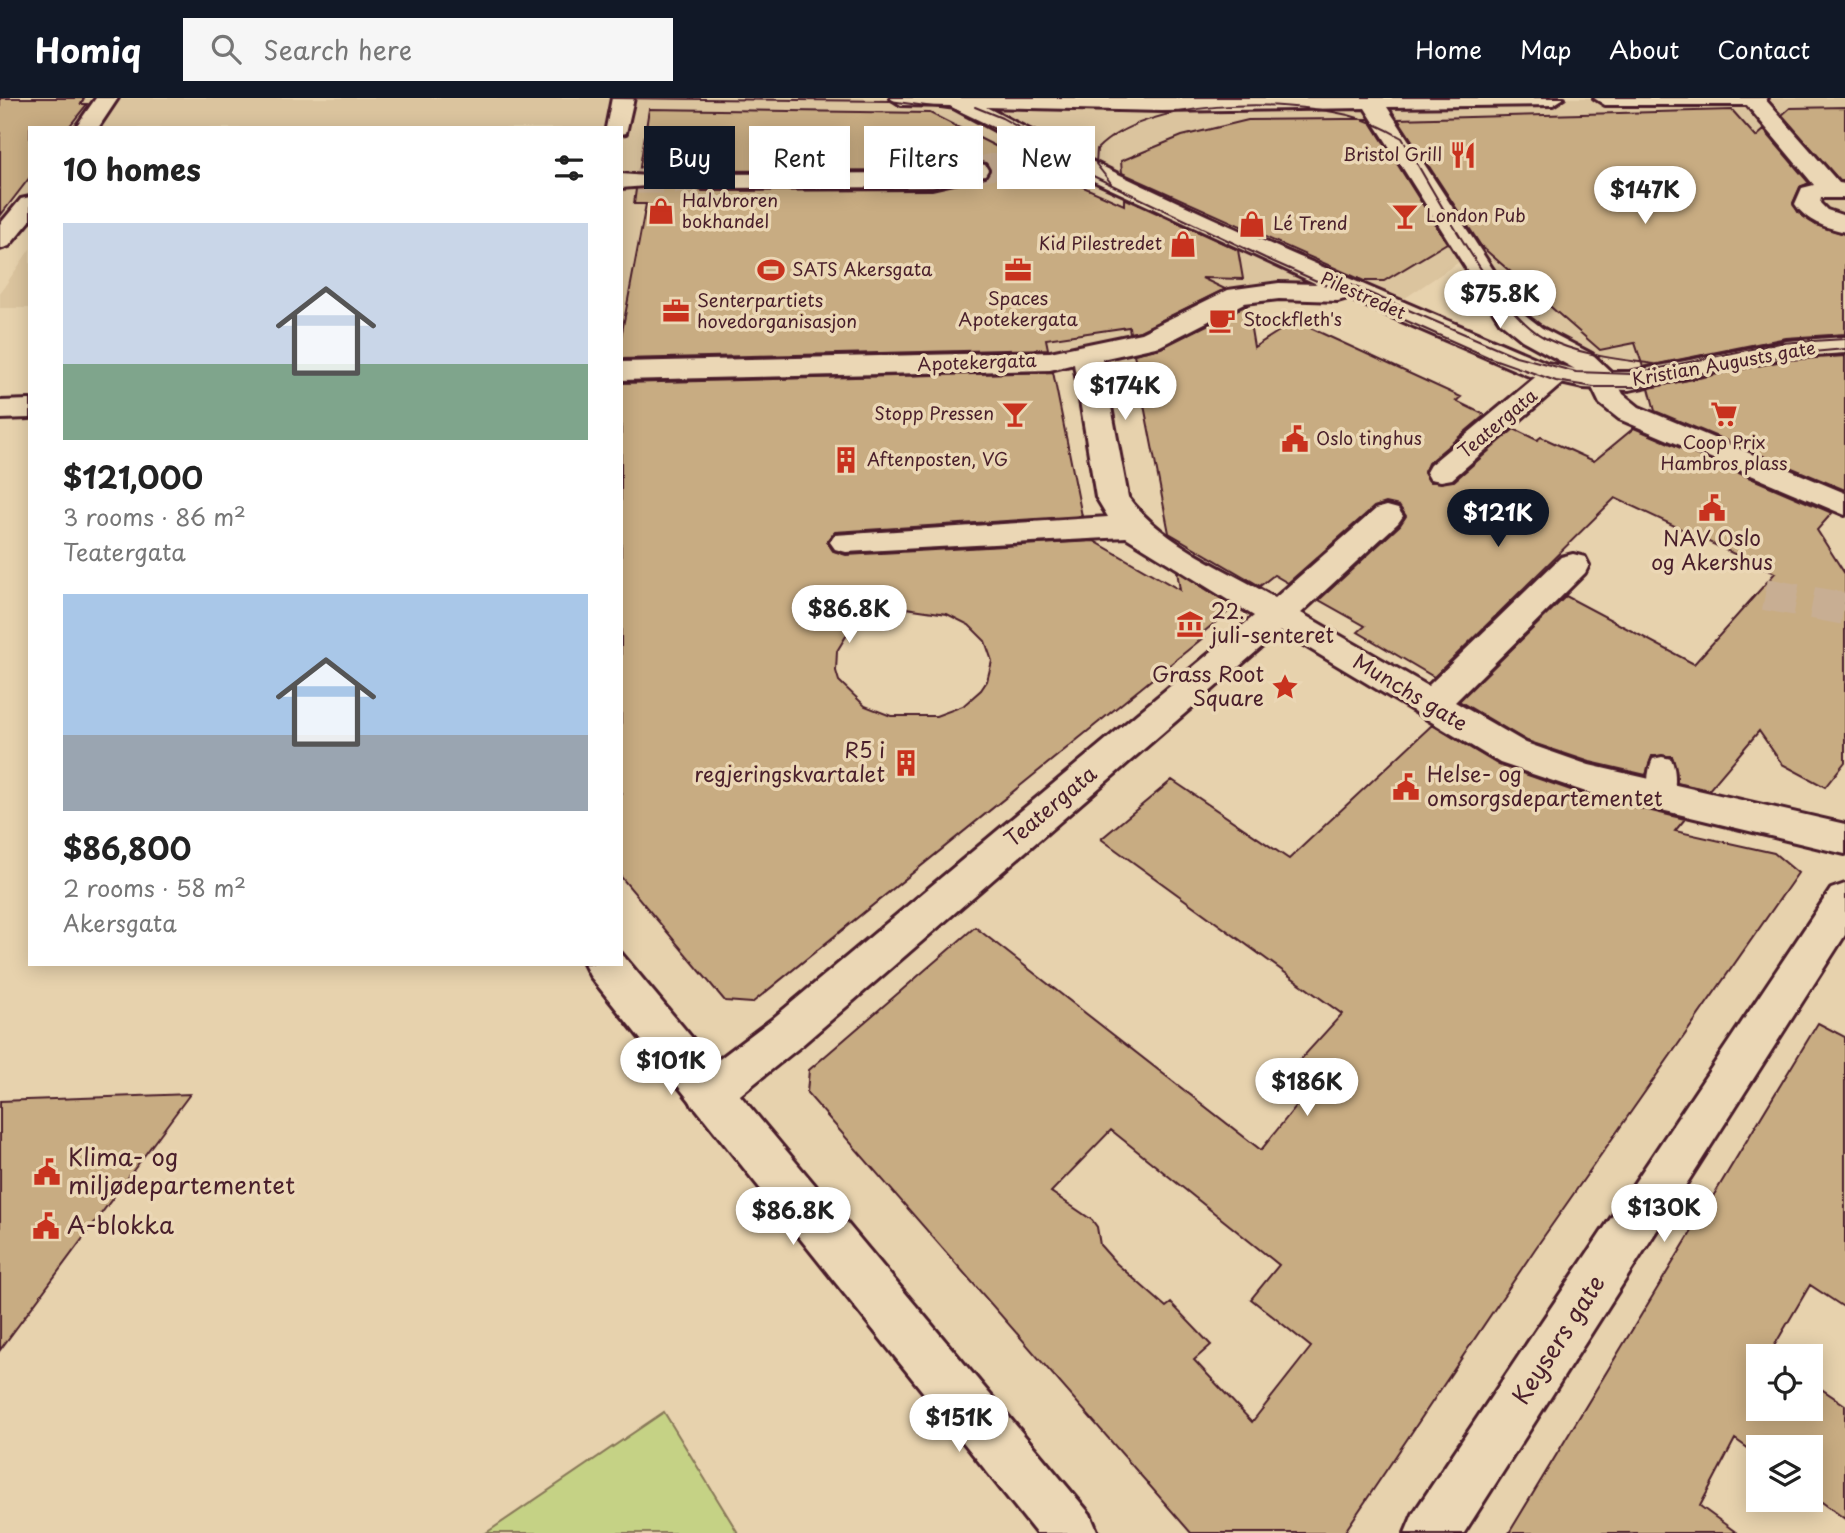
<!DOCTYPE html>
<meta charset="utf-8">
<style>
body{margin:0;font-family:"Playpen Sans",sans-serif;background:#f6f6f6;color:#222;height:100vh;display:flex;flex-direction:column;font-size:26px;white-space:nowrap}
*{box-sizing:border-box;margin:0}
p{font-size:23px;color:#767676}
.icon{flex:none;width:38px;height:38px;fill:none;stroke:currentColor;stroke-width:2;stroke-linecap:round;stroke-linejoin:round}
.map{position:relative;flex:1;overflow:hidden}
.details{position:absolute;left:28px;top:28px;width:595px;height:840px;display:flex;flex-direction:column;background:#fff;border-radius:0px;box-shadow:0 4px 18px #0003}
.details>*{flex:none}
.top-card{position:absolute;left:644px;top:28px;width:665px;height:63px;display:flex;gap:14px}
.controls{position:absolute;left:1746px;top:1246px;display:grid;gap:14px}
.controls a{display:grid;place-items:center;width:77px;height:77px;border-radius:0px;background:#fff;box-shadow:0 4px 18px #0003;font-size:35px}
.price{position:absolute;translate:-50% -60px;padding:0 16px;border-radius:24px;background:#fff;color:#222;font-size:23px;line-height:46px;filter:drop-shadow(0 2px 4px #0008)}
.price::after{content:'';position:absolute;left:50%;top:42px;width:21px;height:16px;margin-left:-10px;background:inherit;clip-path:polygon(0 0,100% 0,50% 100%)}
.price.on{background:#111827;color:#fff}
ul{padding:0;list-style:none}
li{display:grid;align-content:center;gap:14px;height:371px;padding:0 35px}
li span{display:grid;place-items:center;height:217px;border-radius:0px;color:#555}
li>.icon{margin-inline-start:auto}
span .icon{width:126px;height:126px;fill:#fffc;stroke-width:1}
li b{font-size:30px}
h2{display:flex;justify-content:space-between;align-items:center;height:84px;padding:0 35px;font-size:30px}
.chip{padding:0 24px;border-radius:0px;background:#fff;box-shadow:0 4px 18px #0003;font-size:24px;line-height:63px}
.chip.on{background:#111827;color:#fff}
header{display:flex;align-items:center;gap:42px;box-sizing:border-box;height:98px;padding:0 35px;background:#111827;color:#fff}
header strong{font-size:33px}
nav{display:flex;gap:38px;margin-inline-start:auto;font-size:24px}
.search{width:490px;height:63px;background:#f6f6f6;display:flex;align-items:center;gap:18px;box-sizing:border-box;padding:0 24px;border-radius:0px;color:#767676;font-size:26px}
.map>svg:first-child{display:block}
.built{fill:#dbc49e}
.green{fill:#c5d285;stroke:#887858;stroke-width:2}
.building{fill:#c8ac82;stroke:#4a1f2b;stroke-width:2;fill-rule:evenodd}
.lines{fill:none;stroke-linecap:round;stroke-linejoin:round}
.pedestrian-tunnel{stroke:#c8ae93;stroke-width:25;stroke-dasharray:25 12;stroke-linecap:butt}
.trunk-tunnel{stroke:#c8ae93;stroke-width:32;stroke-dasharray:32 16;stroke-linecap:butt}
.service-casing{stroke:#4a1f2b;stroke-width:6}
.pedestrian-casing{stroke:#4a1f2b;stroke-width:6}
.minor-casing{stroke:#4a1f2b;stroke-width:6}
.service{fill:#ebd7b5;fill-rule:evenodd}
.pedestrian{fill:#ebd7b5;fill-rule:evenodd}
.minor{fill:#ebd7b5;fill-rule:evenodd}
.tram{stroke:#4a1f2b;stroke-width:2}
.labels{text-anchor:middle;stroke-width:7;stroke-linejoin:round;paint-order:stroke}
.far-poi-label{font-size:18px;fill:#4a1f2b;stroke:#ebd7b5;text-anchor:start}
.far-street-label{font-size:18px;fill:#4a1f2b;stroke:#ebd7b5}
.poi-label{font-size:21px;fill:#4a1f2b;stroke:#ebd7b5;text-anchor:start}
.street-label{font-size:21px;fill:#4a1f2b;stroke:#ebd7b5}
.near-poi-label{font-size:24px;fill:#4a1f2b;stroke:#ebd7b5;text-anchor:start}
.near-street-label{font-size:24px;fill:#4a1f2b;stroke:#ebd7b5}
</style>
<header>
<strong>Homiq</strong>
<div class="search"><svg class="icon" aria-label="search" viewBox="0 0 24 24"><circle cx="10" cy="10" r="6"/><path d="M15 15l6 6"/></svg>Search here</div>
<nav><a>Home</a><a>Map</a><a>About</a><a>Contact</a></nav>
</header>
<div class="map">
<svg width="1845" height="1435" viewBox="0 0 1845 1435">
<rect width="100%" height="100%" fill="#e7d2ad"/>
<filter id="ink" filterUnits="userSpaceOnUse"><feTurbulence type="fractalNoise" baseFrequency=".0143" numOctaves="2"/><feDisplacementMap in="SourceGraphic" scale="14" xChannelSelector="R" yChannelSelector="G"/><feConvolveMatrix kernelMatrix="1 2 1 2 8 2 1 2 1" color-interpolation-filters="sRGB"/></filter>
<g filter="url(#ink)">
<path class="built" d="M0 0H1845V247L1715 267 1623 263 1567 253 1541 241 1462 162 1390 210 1361 197 1279 193 1087 257 645 277 649 251 621 244V30H30V98H0Z
M30 151V210H0V195Z"/>
<path class="green" d="M664 1314 738 1435H486Z"/>
<path class="building" d="M0 0H84L81 6H87L68 30H30V79L0 118Z
M1845 9V83H1840L1782 17 1790 10Z
M649 11 930 15 1011 56 1007 62 1013 70 1023 72 1036 68 1124 107V100L1238 152 1243 181 1202 180 1225 191 1140 233 1130 235 1129 229 1046 241 1048 251 621 261V239L646 106H634L636 91H646L651 84 648 77 639 75ZM975 62 986 64 990 71 986 80 932 92 703 93 693 91 689 84 692 77 703 73 932 72Z
M1732 12 1756 39 1764 32 1809 85 1800 89 1793 105 1798 114 1816 127 1845 136V236L1786 240 1643 269 1635 245 1600 252 1481 148 1398 21Z
M1345 21H1369L1447 145 1384 183H1364L1122 75 1121 63 1182 38 1248 22Z
M1247 207 1254 249 1295 223 1461 299 1456 303 1485 317 1428 365 1424 375 1430 384 1454 383 1514 331 1537 342 1541 339 1594 363 1634 330 1832 415 1817 432 1845 476V664L1825 689 1782 666 1759 633 1709 692 1677 685 1672 658H1652L1646 677 1590 664 1527 643 1459 603 1566 498 1694 566 1775 475 1615 400 1434 579 1358 534 1365 528 1319 502 1400 427 1406 418 1399 408 1386 405 1374 409 1288 485 1274 477 1260 488 1169 435 1134 256 1161 250Z
M1845 258V392L1655 313 1649 290 1787 262Z
M1053 274 1082 418 835 434 827 444 833 453 846 457 1094 443 1180 492 1177 473 1234 509 1200 537 1204 539 752 905 725 903 621 779V285ZM906 510 947 516 969 527 985 543 992 563 987 583 981 592 963 608 936 618H891L865 608 839 583 836 573 837 553 848 535 879 516Z
M1432 627 1499 667 1585 697 1685 721 1675 733 1774 755 1798 775 1535 1151 1344 1435H1191L807 995 809 972 975 829 1261 1052 1312 988 1291 972 1342 916 1101 741 1172 682 1289 761ZM1111 1032 1279 1167 1251 1201 1311 1249 1252 1324 1194 1262 1211 1247 1171 1205 1166 1209 1116 1165 1100 1147 1097 1129 1092 1122 1051 1094Z
M1818 925 1845 939V1210L1810 1187 1770 1255 1774 1258H1759V1311H1811V1284L1845 1307V1421L1811 1396V1349H1759V1358L1735 1341 1700 1408 1737 1435H1509Z
M190 996 0 1252V1003Z"/>
<g class="lines">
<path class="pedestrian-tunnel" d="M976 72 1022 62
M637 83H703"/>
<path class="trunk-tunnel" d="M1765 496 1845 511"/>
<defs>
<path id="service" d="M1662 659 1671 661C1677 673 1676 693 1670 704L1661 707 1652 704C1646 693 1647 673 1653 661Z"/>
<path id="pedestrian" d="M1741 0H1764L1839 85 1845 86V100H1821L1820 105 1827 112 1845 118V134C1825 129 1807 124 1795 106L1802 90 1814 87Z
M1053 47 1061 49 1065 54 1061 59 1022 69 1014 67 1010 62 1014 57Z
M976 65 985 67 988 72 985 77 932 89 703 90 694 88 691 83 694 78 703 76 932 75Z
M621 76 646 78 649 83 646 88 621 90Z
M30 99V123L9 148 0 151V126L21 101Z
M1555 268 1565 271 1569 277 1565 283 1452 381 1441 383 1430 381 1426 374 1430 367 1545 271Z
M1603 274 1613 277 1623 296 1639 309 1845 395V417L1619 321 1600 306 1589 283 1593 277Z
M30 302V320L0 321V303Z
M1112 389 1123 392C1157 444 1222 469 1275 500L1376 411 1387 408 1398 411 1403 418 1398 425 1301 515 1428 588 1561 459 1573 456 1585 459 1589 467 1585 475 1455 604 1526 645 1589 667 1845 726V756L1586 694 1500 665 1280 533 801 948 725 1009 709 1015 693 1009 687 995 693 981 771 922 1254 518 1126 439 846 454 835 451 830 444 835 437 1108 419 1096 399 1101 392Z"/>
<path id="minor" d="M96 0H118L98 30H75Z
M612 0H634L626 35 621 36V30H606Z
M890 0H1564L1553 7 1387 9 1520 213 1542 230 1592 256 1611 274H1629L1787 243 1845 239V255L1787 259 1629 292 1583 290 1529 278 1348 200 1338 203 1279 201 1244 205 1160 248 1102 261 1128 399 1123 406 1112 409 1101 406 1096 399 1074 266 1050 272 621 282V264L1050 254 1141 235 1228 192 1279 185 1317 186 1059 67 950 8 901 7ZM986 9 1162 13 1365 10 1500 224 1522 242 1575 271 1547 265C1358 184 1167 106 986 9Z
M1594 0H1768L1757 7H1605Z
M1845 786V837L1464 1435H1405L1413 1416 1831 791Z
M621 855 1090 1416 1098 1435H1036L590 878 584 866H621Z"/>
</defs>
<use href="#service" class="service-casing"/>
<use href="#pedestrian" class="pedestrian-casing"/>
<use href="#minor" class="minor-casing"/>
<use href="#service" class="service"/>
<use href="#pedestrian" class="pedestrian"/>
<use href="#minor" class="minor"/>
<path class="tram" d="M612 0 890 3 955 12 1265 160 1488 259 1556 283 1594 289H1637L1791 256 1845 251
M975 9 1002 20 1077 62
M1111 85 1096 66 1097 51C1147 0 1282 1 1348 17 1368 22 1385 30 1402 40 1433 91 1496 214 1545 240 1579 257 1617 261 1654 266
M1341 183 1516 258 1576 274 1632 276 1780 245 1845 241"/>
</g>
</g>
<defs>
<symbol id="restaurant-bare" viewBox="-9 -9 18 18"><path d="M-5-6h1v4h1v-4h1v4h1v-4h1v5L-1.5 .5V6h-2V.5L-5-1ZM5-6V6H3V1.5H1.5Q1.5-4 5-6Z" fill="#c8321e" stroke="#ebd7b5" stroke-width="2.5" paint-order="stroke"/></symbol>
<symbol id="shop-bare" viewBox="-9 -9 18 18"><path d="M-5-2.5h2.3a2.7 3.5 0 0 1 5.4 0H5L5.5 6h-11ZM-1.5-2.5h3a1.5 2.3 0 0 0-3 0Z" fill="#c8321e" stroke="#ebd7b5" stroke-width="2.5" paint-order="stroke"/></symbol>
<symbol id="bar-bare" viewBox="-9 -9 18 18"><path d="M-6-5H6L.8 .8V4.5H3.5V6h-7V4.5H-.8V.8Z" fill="#c8321e" stroke="#ebd7b5" stroke-width="2.5" paint-order="stroke"/></symbol>
<symbol id="stadium-bare" viewBox="-9 -9 18 18"><path d="M0-5a6.5 5 0 1 0 0 10a6.5 5 0 1 0 0-10ZM-3.5-1.8h7v3.6h-7Z" fill="#c8321e" stroke="#ebd7b5" stroke-width="2.5" paint-order="stroke"/></symbol>
<symbol id="office-bare" viewBox="-9 -9 18 18"><path d="M-6-3h4V-5.5h4V-3h4V5H-6ZM-1-4.5V-3h2v-1.5ZM-6 0V1H6V0Z" fill="#c8321e" stroke="#ebd7b5" stroke-width="2.5" paint-order="stroke"/></symbol>
<symbol id="cafe-bare" viewBox="-9 -9 18 18"><path d="M-5.5-4.5H6V0H3Q3 3.5 0 3.5H-2.5Q-5.5 3.5-5.5 0ZM3-3.2v2h1.7v-2ZM-6 4.5H4V6H-6Z" fill="#c8321e" stroke="#ebd7b5" stroke-width="2.5" paint-order="stroke"/></symbol>
<symbol id="supermarket-bare" viewBox="-9 -9 18 18"><path d="M-6-5.5h2.5l.6 2H6L4.5 2H-2.5L-4.4-4H-6ZM-1.5 3.2a1.3 1.3 0 1 0 .1 0ZM3 3.2a1.3 1.3 0 1 0 .1 0Z" fill="#c8321e" stroke="#ebd7b5" stroke-width="2.5" paint-order="stroke"/></symbol>
<symbol id="civic-bare" viewBox="-9 -9 18 18"><path d="M-.6-6.5H3V-4.5H.6V-3L4-1V1h2V6H-6V1h2V-1L-.6-3ZM-1.2 2.5V6h2.4V2.5Z" fill="#c8321e" stroke="#ebd7b5" stroke-width="2.5" paint-order="stroke"/></symbol>
<symbol id="building-bare" viewBox="-9 -9 18 18"><path d="M-4-6H4V6H1V3H-1V6H-4ZM-2.5-4.3h1.7v1.8h-1.7ZM.8-4.3h1.7v1.8H.8ZM-2.5-1h1.7V.8h-1.7ZM.8-1h1.7V.8H.8Z" fill="#c8321e" stroke="#ebd7b5" stroke-width="2.5" paint-order="stroke"/></symbol>
<symbol id="museum-bare" viewBox="-9 -9 18 18"><path d="M0-6L6-3V-2H-6V-3ZM-5-1h2V3h-2ZM-1-1h2V3h-2ZM3-1h2V3H3ZM-6 4H6V6H-6Z" fill="#c8321e" stroke="#ebd7b5" stroke-width="2.5" paint-order="stroke"/></symbol>
<symbol id="sight-bare" viewBox="-9 -9 18 18"><path d="M0-6L1.8-2.2L6-1.7L2.9 1.2L3.7 5.4L0 3.3L-3.7 5.4L-2.9 1.2L-6-1.7L-1.8-2.2Z" fill="#c8321e" stroke="#ebd7b5" stroke-width="2.5" paint-order="stroke"/></symbol>
</defs>
<g fill-rule="evenodd">
<use href="#restaurant-bare" x="1444" y="38" width="38" height="38"/>
<use href="#shop-bare" x="642" y="94" width="38" height="38"/>
<use href="#bar-bare" x="1386" y="99" width="38" height="38"/>
<use href="#shop-bare" x="1233" y="107" width="38" height="38"/>
<use href="#shop-bare" x="1164" y="127" width="38" height="38"/>
<use href="#stadium-bare" x="752" y="153" width="38" height="38"/>
<use href="#office-bare" x="999" y="153" width="38" height="38"/>
<use href="#office-bare" x="657" y="194" width="38" height="38"/>
<use href="#cafe-bare" x="1203" y="203" width="38" height="38"/>
<use href="#bar-bare" x="996" y="297" width="38" height="38"/>
<use href="#supermarket-bare" x="1705" y="297" width="38" height="38"/>
<use href="#civic-bare" x="1276" y="322" width="38" height="38"/>
<use href="#building-bare" x="827" y="343" width="38" height="38"/>
<use href="#civic-bare" x="1693" y="391" width="38" height="38"/>
<use href="#museum-bare" x="1171" y="507" width="38" height="38"/>
<use href="#sight-bare" x="1266" y="570" width="38" height="38"/>
<use href="#building-bare" x="887" y="646" width="38" height="38"/>
<use href="#civic-bare" x="1387" y="670" width="38" height="38"/>
<use href="#civic-bare" x="28" y="1055" width="38" height="38"/>
<use href="#civic-bare" x="27" y="1109" width="38" height="38"/>
</g>
<g class="labels">
<g class="far-poi-label">
<text x="1442" y="63" text-anchor="end">Bristol Grill</text>
<text x="682" y="109">Halvbroren<tspan x="682" dy="21">bokhandel</tspan></text>
<text x="1426" y="124">London Pub</text>
<text x="1273" y="132">Lé Trend</text>
<text x="1162" y="152" text-anchor="end">Kid Pilestredet</text>
<text x="792" y="178">SATS Akersgata</text>
<text x="1018" y="207" text-anchor="middle">Spaces<tspan x="1018" dy="21">Apotekergata</tspan></text>
<text x="697" y="209">Senterpartiets<tspan x="697" dy="21">hovedorganisasjon</tspan></text>
<text x="1243" y="228">Stockfleth's</text>
<text x="994" y="322" text-anchor="end">Stopp Pressen</text>
<text x="1316" y="347">Oslo tinghus</text>
<text x="1724" y="351" text-anchor="middle">Coop Prix<tspan x="1724" dy="21">Hambros plass</tspan></text>
<text x="867" y="368">Aftenposten, VG</text>
</g>
<g class="far-street-label">
<text transform="translate(1363 198) rotate(24)" y="6">Pilestredet</text>
<text transform="translate(977 265) rotate(-2)" y="6">Apotekergata</text>
<text transform="translate(1724 266) rotate(-10)" y="6">Kristian Augusts gate</text>
<text transform="translate(1498 326) rotate(-40)" y="6">Teatergata</text>
</g>
<g class="poi-label">
<text x="1712" y="448" text-anchor="middle">NAV Oslo<tspan x="1712" dy="24">og Akershus</tspan></text>
<text x="1211" y="521">22.<tspan x="1211" dy="24">juli-senteret</tspan></text>
<text x="1264" y="584" text-anchor="end">Grass Root<tspan x="1264" dy="24">Square</tspan></text>
<text x="885" y="660" text-anchor="end">R5 i<tspan x="885" dy="24">regjeringskvartalet</tspan></text>
<text x="1427" y="684">Helse- og<tspan x="1427" dy="24">omsorgsdepartementet</tspan></text>
</g>
<g class="street-label">
<text transform="translate(1410 595) rotate(31)" y="7">Munchs gate</text>
<text transform="translate(1051 709) rotate(-40)" y="7">Teatergata</text>
</g>
<g class="near-poi-label">
<text x="68" y="1068">Klima- og<tspan x="68" dy="28">miljødepartementet</tspan></text>
<text x="67" y="1136">A-blokka</text>
</g>
<g class="near-street-label">
<text transform="translate(1559 1242) rotate(-57)" y="8">Keysers gate</text>
</g>
</g>
</svg>
<div class="controls">
<a><svg class="icon" aria-label="locate" viewBox="0 0 24 24"><circle cx="12" cy="12" r="6"/><path d="M12 2v4M12 18v4M2 12h4M18 12h4"/></svg></a>
<a><svg class="icon" aria-label="layers" viewBox="0 0 24 24"><path d="M12 4l9 5-9 5-9-5zM3 14l9 5 9-5"/></svg></a>
</div>
<b class="price" style="left:1645px;top:128px">$147K</b>
<b class="price" style="left:1500px;top:232px">$75.8K</b>
<b class="price" style="left:1125px;top:324px">$174K</b>
<b class="price on" style="left:1498px;top:451px">$121K</b>
<b class="price" style="left:849px;top:547px">$86.8K</b>
<b class="price" style="left:671px;top:999px">$101K</b>
<b class="price" style="left:1307px;top:1020px">$186K</b>
<b class="price" style="left:1664px;top:1146px">$130K</b>
<b class="price" style="left:793px;top:1149px">$86.8K</b>
<b class="price" style="left:959px;top:1356px">$151K</b>
<div class="top-card">
<a class="chip on">Buy</a>
<a class="chip">Rent</a>
<a class="chip">Filters</a>
<a class="chip">New</a>
</div>
<section class="details">
<h2>10 homes<svg class="icon" aria-label="filters" viewBox="0 0 24 24"><path d="M4 7h16M4 17h16"/><circle cx="9" cy="7" r="2"/><circle cx="15" cy="17" r="2"/></svg></h2>
<ul>
<li><span style="background:linear-gradient(#c9d6e8 65%,#7fa58c 0)"><svg class="icon" aria-label="home" viewBox="0 0 24 24"><path d="M3 11l9-7 9 7M6 9v11h12V9"/></svg></span><div><b>$121,000</b><p>3 rooms · 86 m²</p><p>Teatergata</p></div></li>
<li><span style="background:linear-gradient(#a9c7e8 65%,#9aa5b1 0)"><svg class="icon" aria-label="home" viewBox="0 0 24 24"><path d="M3 11l9-7 9 7M6 9v11h12V9"/></svg></span><div><b>$86,800</b><p>2 rooms · 58 m²</p><p>Akersgata</p></div></li>
</ul>
</section>
</div>
